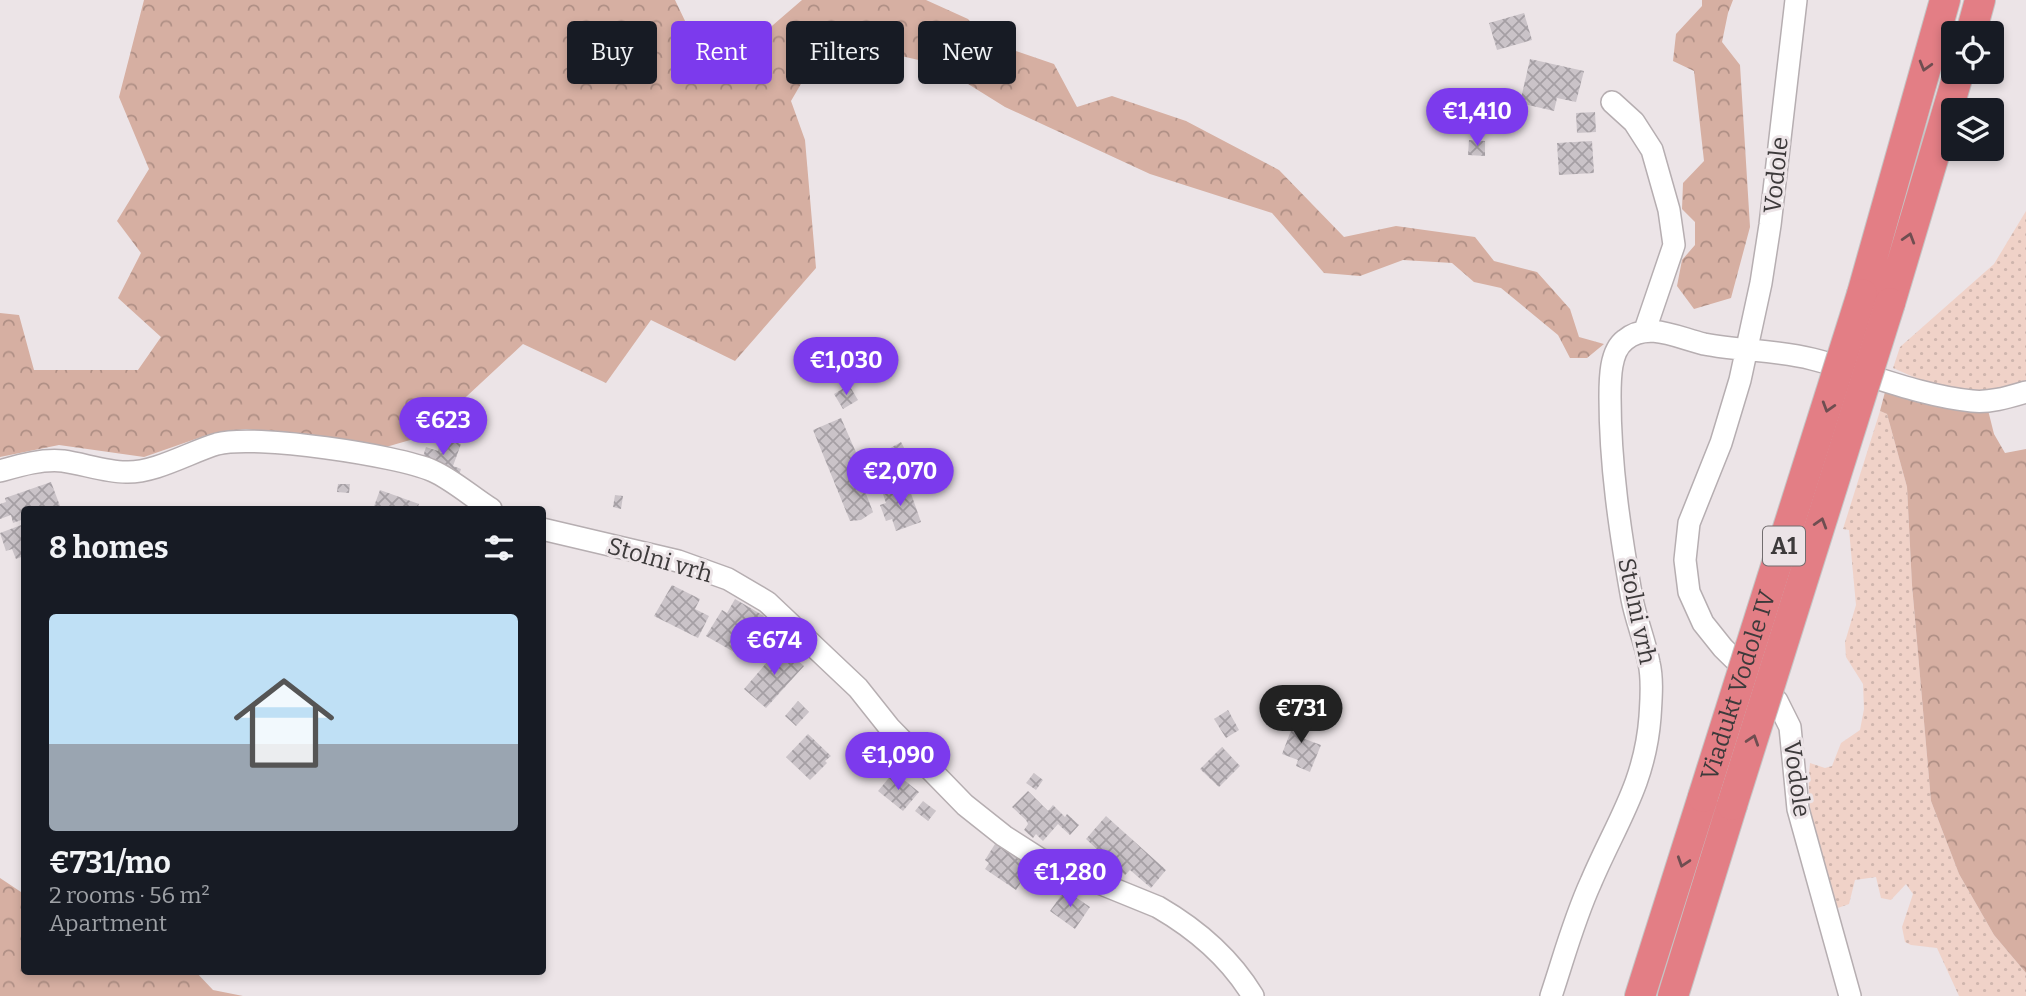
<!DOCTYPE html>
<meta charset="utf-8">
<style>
body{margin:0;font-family:Bitter,serif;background:#242831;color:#f1f3f6;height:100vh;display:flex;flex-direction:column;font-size:26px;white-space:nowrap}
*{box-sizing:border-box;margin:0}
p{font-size:23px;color:#9ea1a6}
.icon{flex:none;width:38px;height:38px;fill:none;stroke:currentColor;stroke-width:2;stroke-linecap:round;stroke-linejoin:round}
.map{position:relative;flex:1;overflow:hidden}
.sheet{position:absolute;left:21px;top:506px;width:525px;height:469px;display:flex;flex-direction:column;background:#171b24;border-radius:7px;box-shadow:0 4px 10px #0003}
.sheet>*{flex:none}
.top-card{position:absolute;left:567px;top:21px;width:665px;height:63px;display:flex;gap:14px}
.tools{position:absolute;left:1941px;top:21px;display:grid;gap:14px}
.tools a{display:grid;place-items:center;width:63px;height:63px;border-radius:7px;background:#171b24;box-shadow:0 4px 10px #0003;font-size:35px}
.price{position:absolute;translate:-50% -60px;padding:0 16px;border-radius:24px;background:#7c3aed;color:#fff;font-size:23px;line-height:46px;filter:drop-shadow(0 2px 4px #0008)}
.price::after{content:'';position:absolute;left:50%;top:42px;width:21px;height:16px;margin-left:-10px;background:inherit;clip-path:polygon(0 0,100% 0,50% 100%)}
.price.current{background:#222;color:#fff}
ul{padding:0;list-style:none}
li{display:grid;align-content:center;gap:14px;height:371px;padding:0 28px}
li+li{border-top:2px solid #363941}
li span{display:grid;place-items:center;height:217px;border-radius:7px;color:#555}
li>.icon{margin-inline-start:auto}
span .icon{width:126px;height:126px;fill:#fffc;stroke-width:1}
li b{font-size:30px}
h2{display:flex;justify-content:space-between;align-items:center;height:84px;padding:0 28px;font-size:30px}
.chip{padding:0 24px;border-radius:7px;background:#171b24;box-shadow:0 4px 10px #0003;font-size:24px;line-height:63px}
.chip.current{background:#7c3aed;color:#fff}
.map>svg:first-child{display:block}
.grass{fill:url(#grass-dots)}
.forest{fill:url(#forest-crowns)}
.building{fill:url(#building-cross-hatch)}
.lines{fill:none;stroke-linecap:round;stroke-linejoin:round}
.minor-casing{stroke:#b6aeb1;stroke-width:24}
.highway-casing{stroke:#c5c4c4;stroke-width:32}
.minor{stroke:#fff;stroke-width:21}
.highway{stroke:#e37e85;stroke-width:30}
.highway-bridge-casing{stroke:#c5c4c4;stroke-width:32;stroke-linecap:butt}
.highway-bridge{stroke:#e37e85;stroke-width:30}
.oneway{stroke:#6f4e51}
.labels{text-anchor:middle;stroke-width:6;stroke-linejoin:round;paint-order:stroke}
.shield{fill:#ece4e7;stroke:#726d6f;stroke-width:2}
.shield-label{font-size:23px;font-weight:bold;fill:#3d3a3b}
.street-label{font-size:24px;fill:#3d3a3b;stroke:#ece4e7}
</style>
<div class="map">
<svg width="2026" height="996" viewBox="0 0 2026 996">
<defs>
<pattern id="grass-dots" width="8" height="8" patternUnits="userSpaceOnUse" patternTransform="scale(1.75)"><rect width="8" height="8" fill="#f0d2c8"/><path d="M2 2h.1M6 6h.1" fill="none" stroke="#cfb5ad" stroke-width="1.8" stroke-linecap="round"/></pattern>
<pattern id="forest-crowns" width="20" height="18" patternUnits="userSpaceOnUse" patternTransform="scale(1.75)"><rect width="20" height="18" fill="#d6afa2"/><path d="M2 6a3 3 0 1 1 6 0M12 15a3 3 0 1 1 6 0" fill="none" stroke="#af8f85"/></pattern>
<pattern id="building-cross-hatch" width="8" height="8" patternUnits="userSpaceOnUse" patternTransform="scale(1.75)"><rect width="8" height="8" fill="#cac3c8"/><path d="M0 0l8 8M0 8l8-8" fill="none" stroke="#a59fa4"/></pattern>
</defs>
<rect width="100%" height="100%" fill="#ece4e7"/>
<path class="grass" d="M2026 211V386L1994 395 1941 389 1893 368 1900 347 1994 264Z
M1880 411 1887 414 1907 487 1912 585 1931 801 1959 874 1994 935 2026 973V996H1959L1937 948 1911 945 1905 942 1902 927 1913 894 1906 884 1891 900 1881 898 1876 877 1855 880 1849 904 1835 909C1821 862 1804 813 1810 763L1825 768 1832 766 1841 743 1860 730 1864 709 1863 684 1846 657 1845 642 1856 605 1849 530 1843 529Z"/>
<path class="forest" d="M144 0H675L698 48 745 62 758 38 802 0H926L968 19 987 41 1054 64 1077 107 1112 96 1186 121 1279 170 1344 237 1396 226 1475 237 1494 261 1537 272 1570 309 1579 337 1604 344 1587 358H1570L1558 335 1501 288 1474 282 1452 263 1403 260 1360 276 1324 273 1272 213 1150 174 1005 107 936 64 827 39 791 101 805 140 816 268 735 361 651 320 606 383 523 344 424 436 379 449 246 429 210 434 144 457 59 445 0 457V313L19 315 34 370H138L161 337 118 298 141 253 117 221 149 169 119 97Z
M1702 0H1733L1728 13 1722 42 1740 65 1750 227 1731 298 1694 309 1677 286 1682 260 1695 245V222L1682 209 1683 183 1704 161 1694 71 1673 61 1676 34 1702 6Z
M1885 392 1987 406 1994 434 2005 453 2026 449V973L1994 935 1959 874 1931 801 1912 585 1907 487 1887 414 1880 411Z
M0 878 24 894V971H195L213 990 243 996H0Z"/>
<path class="building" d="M1524 13 1532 40 1497 50 1489 23Z
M1530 59 1584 71 1576 102 1557 98 1554 111 1520 103Z
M1595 112 1596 132 1577 133 1576 113Z
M1469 140 1485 141V156L1468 155Z
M1592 141 1594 173 1559 175 1557 143Z
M849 385 858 400 843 409 834 394Z
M467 406 479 409 476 419 467 418V420L445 431 440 419Z
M841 418 858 457 853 460 873 512 861 520 850 521 813 430Z
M437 436 461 444 453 466 461 469 458 478 421 463 426 447 438 451 440 442 435 441Z
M901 442 913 465 876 485 864 463Z
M51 482 60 506 51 509H24V519L13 523 11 515 0 519V504L6 502 5 498Z
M338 484H350L349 493 337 492Z
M908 485 921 522 896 531 892 519 886 521 880 505 886 503 883 494Z
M380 490 419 504 417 509H373Z
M615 495 623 496 621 509 613 507Z
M24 524V556L16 559 12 549 6 551 0 533Z
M672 585 700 599 695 609 709 616 698 638 654 616Z
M735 599 764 616 755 632 759 634 750 650 739 644 734 652 706 636 722 610 727 613Z
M781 646 804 666 766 708 744 689Z
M798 701 809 712 796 726 785 716Z
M1228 710 1239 730 1226 738 1214 719Z
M1297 715 1310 720 1302 738 1321 745 1310 772 1296 766 1298 760 1282 754Z
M808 734 831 756 825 761 827 763 810 780 786 757Z
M1222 747 1240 766 1219 787 1200 769Z
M894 772 919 792 903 811 878 791Z
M1034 773 1043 780 1036 790 1026 783Z
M1028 791 1048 811 1053 805 1065 817 1067 814 1079 825 1070 835 1058 824 1043 841 1036 834 1033 838 1024 830 1028 824 1026 820 1012 807Z
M923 801 936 811 928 821 915 811Z
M1106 816 1166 870 1151 888 1130 870 1125 875 1086 839Z
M995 844 1022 861 1018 868 1027 873 1016 890 985 869 989 863 985 860Z
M1065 890 1090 907 1075 929 1050 911Z"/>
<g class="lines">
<defs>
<path id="minor" d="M1796 0 1770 225 1761 283 1740 380 1721 443 1689 523 1685 560 1689 592 1703 623 1723 648 1777 701 1790 727 1798 809 1850 996
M1612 102 1634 122 1652 150 1669 210 1674 245 1645 330
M0 471C21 465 41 459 63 461 84 464 105 472 126 472 155 473 190 452 217 444 254 434 397 455 433 471 453 480 472 497 491 509
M542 529 678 561 728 579 767 602 858 688 889 727 965 805 1004 836 1040 859 1158 907C1196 929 1230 958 1253 996
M1551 996C1564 957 1574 919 1591 882 1616 823 1645 784 1650 717 1651 700 1653 680 1649 663 1645 641 1636 620 1632 599 1620 532 1610 465 1610 397 1610 379 1610 351 1625 340 1648 321 1678 338 1704 344 1740 351 1777 350 1812 359 1864 372 1919 396 1972 401 1990 403 2009 397 2026 392"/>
<path id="highway" d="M1971 33 1980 0
M1862 294 1945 0
M1890 303 1959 72
M1640 996 1703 797
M1673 996 1732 805"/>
</defs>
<use href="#minor" class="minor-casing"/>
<use href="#highway" class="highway-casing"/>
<use href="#minor" class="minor"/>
<use href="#highway" class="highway"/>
<defs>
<g id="highway-bridge">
<path id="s1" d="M1703 797 1862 294"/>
<path d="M1732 805 1890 303"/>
</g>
</defs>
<use href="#highway-bridge" class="highway-bridge-casing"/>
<use href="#highway-bridge" class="highway-bridge"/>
</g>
<defs><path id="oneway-chevron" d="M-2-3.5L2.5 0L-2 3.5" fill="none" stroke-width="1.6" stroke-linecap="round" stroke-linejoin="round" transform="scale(1.75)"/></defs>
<g class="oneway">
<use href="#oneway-chevron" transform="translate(1925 66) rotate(106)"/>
<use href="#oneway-chevron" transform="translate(1909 238) rotate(-73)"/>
<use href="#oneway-chevron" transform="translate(1828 407) rotate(107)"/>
<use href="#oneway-chevron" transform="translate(1821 523) rotate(-73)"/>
<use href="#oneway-chevron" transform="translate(1753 740) rotate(-72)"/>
<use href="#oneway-chevron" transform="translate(1683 862) rotate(108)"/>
</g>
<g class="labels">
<rect class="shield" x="1763" y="526.5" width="42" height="39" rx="5"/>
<g class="shield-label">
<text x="1784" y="554">A1</text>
</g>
<g class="street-label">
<text transform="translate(1776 175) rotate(-84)" y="8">Vodole</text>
<text transform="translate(660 560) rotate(16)" y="8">Stolni vrh</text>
<text transform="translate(1637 611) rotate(78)" y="8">Stolni vrh</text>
<text dy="8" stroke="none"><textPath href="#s1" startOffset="117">Viadukt Vodole IV</textPath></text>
<text transform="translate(1797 779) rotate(82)" y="8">Vodole</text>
</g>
</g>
</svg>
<div class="tools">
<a><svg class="icon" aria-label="locate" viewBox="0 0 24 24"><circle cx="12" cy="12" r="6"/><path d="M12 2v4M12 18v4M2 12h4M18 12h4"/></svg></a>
<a><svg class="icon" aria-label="layers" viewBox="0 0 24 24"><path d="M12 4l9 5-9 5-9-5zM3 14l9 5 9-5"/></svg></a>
</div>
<b class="price" style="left:1477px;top:148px">€1,410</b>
<b class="price" style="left:846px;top:397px">€1,030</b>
<b class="price" style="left:443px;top:457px">€623</b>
<b class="price" style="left:900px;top:508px">€2,070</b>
<b class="price" style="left:774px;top:677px">€674</b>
<b class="price current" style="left:1301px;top:745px">€731</b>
<b class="price" style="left:898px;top:792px">€1,090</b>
<b class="price" style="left:1070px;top:909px">€1,280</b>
<div class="top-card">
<a class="chip">Buy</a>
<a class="chip current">Rent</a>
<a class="chip">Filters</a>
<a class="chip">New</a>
</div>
<section class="sheet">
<h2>8 homes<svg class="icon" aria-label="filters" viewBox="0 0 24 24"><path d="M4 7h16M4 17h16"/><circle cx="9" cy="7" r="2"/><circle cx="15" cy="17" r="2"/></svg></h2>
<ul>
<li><span style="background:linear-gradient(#bfe0f5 60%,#9aa5b1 0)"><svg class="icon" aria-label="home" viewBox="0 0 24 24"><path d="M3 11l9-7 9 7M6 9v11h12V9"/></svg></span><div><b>€731/mo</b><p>2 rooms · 56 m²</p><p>Apartment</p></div></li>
</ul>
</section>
</div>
